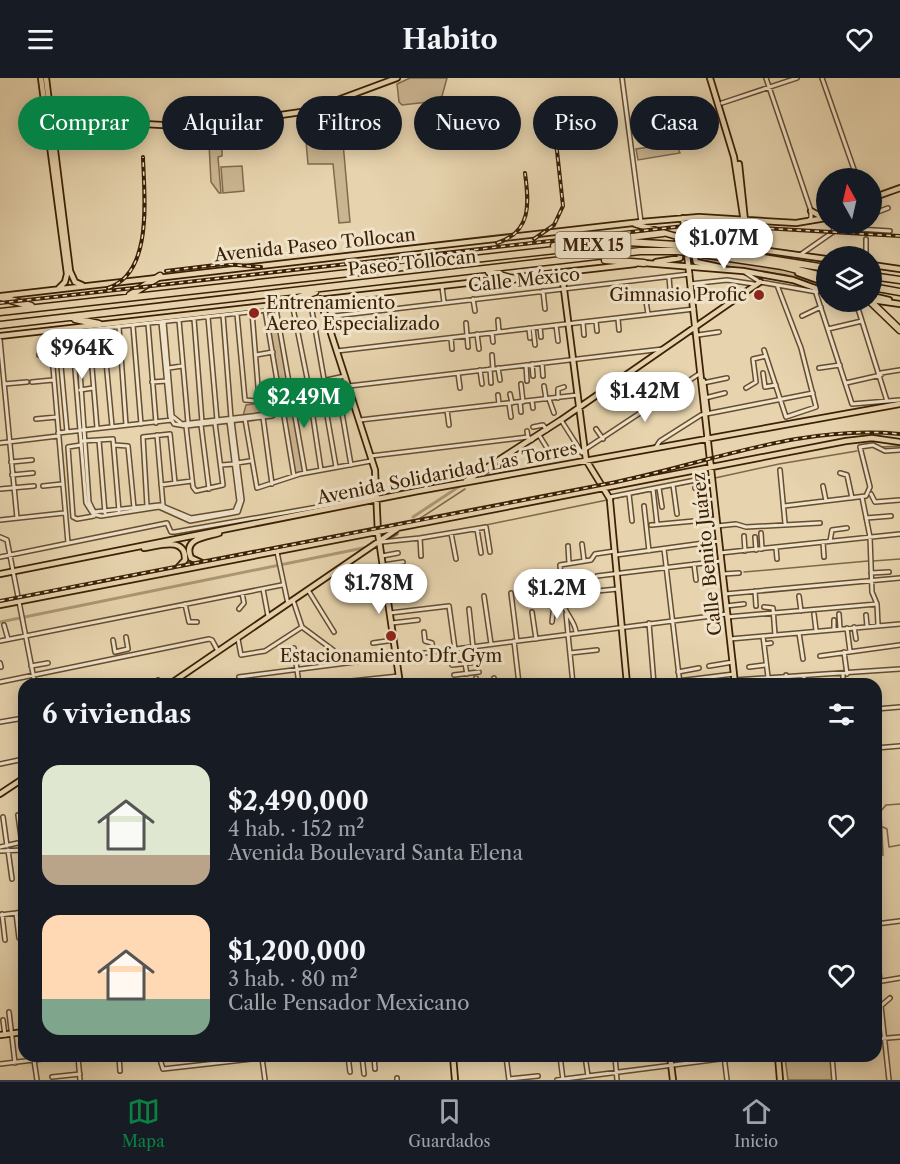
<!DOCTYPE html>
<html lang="es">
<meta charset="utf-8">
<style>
body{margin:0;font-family:"Libre Caslon Text",serif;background:#20242c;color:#f1f3f6;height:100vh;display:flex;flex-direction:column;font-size:22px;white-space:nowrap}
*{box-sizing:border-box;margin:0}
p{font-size:20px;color:#9ea1a6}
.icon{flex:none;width:33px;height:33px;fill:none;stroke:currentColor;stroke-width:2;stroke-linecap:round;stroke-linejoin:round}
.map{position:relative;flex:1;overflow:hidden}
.panel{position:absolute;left:18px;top:600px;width:864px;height:384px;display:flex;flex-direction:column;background:#171b24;border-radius:18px;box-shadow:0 3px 15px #0003}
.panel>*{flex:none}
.banner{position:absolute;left:18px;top:18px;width:864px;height:54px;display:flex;gap:12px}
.needle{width:39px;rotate:352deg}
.fabs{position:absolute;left:816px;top:90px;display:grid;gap:12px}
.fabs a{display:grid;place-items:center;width:66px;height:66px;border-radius:50%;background:#171b24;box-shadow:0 3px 15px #0003;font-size:30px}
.price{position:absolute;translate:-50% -51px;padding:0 14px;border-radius:21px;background:#fff;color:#222;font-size:20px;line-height:39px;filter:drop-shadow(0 2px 3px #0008)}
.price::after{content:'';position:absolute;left:50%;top:36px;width:18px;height:14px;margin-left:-9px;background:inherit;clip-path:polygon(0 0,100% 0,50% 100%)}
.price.on{background:#0b8043;color:#fff}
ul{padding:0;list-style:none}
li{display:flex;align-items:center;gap:18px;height:150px;padding:0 24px}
li span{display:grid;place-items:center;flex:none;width:168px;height:120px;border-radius:18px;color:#555}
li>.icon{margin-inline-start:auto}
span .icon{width:72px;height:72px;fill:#fffc;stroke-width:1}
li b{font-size:26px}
h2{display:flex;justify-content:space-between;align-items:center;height:72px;padding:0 24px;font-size:26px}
.chip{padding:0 21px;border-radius:27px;background:#171b24;box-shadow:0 3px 15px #0003;font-size:21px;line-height:54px}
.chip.on{background:#0b8043;color:#fff}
header{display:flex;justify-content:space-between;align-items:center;height:78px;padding:0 24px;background:#171b24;font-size:27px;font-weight:700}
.menu{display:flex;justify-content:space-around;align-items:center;height:84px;border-top:2px solid #363941;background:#171b24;font-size:16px;color:#9ea1a6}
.menu a{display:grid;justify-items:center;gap:3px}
.menu .on{color:#0b8043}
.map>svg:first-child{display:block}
.green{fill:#cab591;stroke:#826a4c;stroke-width:1.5}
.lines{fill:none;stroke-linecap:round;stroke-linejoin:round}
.stream{stroke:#7f6749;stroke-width:1.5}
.canal{stroke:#ad9775;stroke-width:3}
.minor-casing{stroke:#664d30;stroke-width:6}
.major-casing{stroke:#3b2006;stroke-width:8}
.highway-casing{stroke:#3b2006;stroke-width:9}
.minor{stroke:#efe3ca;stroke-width:3}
.major{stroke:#e7d4ae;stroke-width:4.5}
.highway{stroke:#e7d4ae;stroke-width:6}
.rail-casing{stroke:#3b2006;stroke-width:4}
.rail{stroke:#efe3ca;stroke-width:1.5;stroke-dasharray:4.5;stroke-linecap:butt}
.highway-bridge-casing{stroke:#3b2006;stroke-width:9;stroke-linecap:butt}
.highway-bridge{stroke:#e7d4ae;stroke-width:6}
.poi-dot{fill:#8f2418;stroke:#efe3ca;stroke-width:2}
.labels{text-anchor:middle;stroke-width:6;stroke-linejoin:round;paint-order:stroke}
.shield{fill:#efe3ca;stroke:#715a41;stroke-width:1.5}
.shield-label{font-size:16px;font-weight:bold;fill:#3b2006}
.street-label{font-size:18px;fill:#3b2006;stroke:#efe3ca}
.poi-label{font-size:18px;fill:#3b2006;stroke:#efe3ca;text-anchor:end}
</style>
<header><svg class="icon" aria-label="menu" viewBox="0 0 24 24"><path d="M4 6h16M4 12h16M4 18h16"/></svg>Habito<svg class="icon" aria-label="heart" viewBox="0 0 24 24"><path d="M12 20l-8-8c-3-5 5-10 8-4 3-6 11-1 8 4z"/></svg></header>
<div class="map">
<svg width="900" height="1002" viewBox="0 0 900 1002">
<rect width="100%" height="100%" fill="#e7d4ae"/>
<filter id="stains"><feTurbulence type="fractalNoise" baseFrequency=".00333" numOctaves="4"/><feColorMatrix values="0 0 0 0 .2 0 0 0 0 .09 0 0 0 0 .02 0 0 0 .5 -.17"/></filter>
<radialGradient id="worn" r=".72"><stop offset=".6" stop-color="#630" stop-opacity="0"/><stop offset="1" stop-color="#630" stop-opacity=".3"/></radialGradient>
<path class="green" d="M410 0H447L442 18 437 23 402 27 399 24 397 6Z
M341 42 350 144 339 145 333 86H308L305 52 319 43 322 48 330 43Z
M222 65V78L218 79 221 115H219L211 104 209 66Z
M676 65 680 75 638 82 636 71Z
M242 88 244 113 223 115 221 89Z
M688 150 744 152 745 161 738 166 690 158Z
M695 177 781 189 826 207V212L786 197 698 184Z
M276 232 289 315V320L283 327 267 233Z
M268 312 271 313 275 332 243 338 246 327 262 325V315Z
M291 321 304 393 295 395 283 334Z
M800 978H830L833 1002H788L785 980Z"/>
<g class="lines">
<path class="stream" d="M882 369 900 368
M481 399 497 390
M715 400 779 386 857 373
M612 421 710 401
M413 445 465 411
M462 452 607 422
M388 462 398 456
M386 464H395
M873 483 900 481
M744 494 868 483
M883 749 887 751 889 769 900 767
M876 781 883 777 881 733 886 727 900 726"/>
<path class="canal" d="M413 439 463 406
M0 544 368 469"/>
<defs>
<path id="minor" d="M622 0 641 144
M766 0 811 133V140L808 143
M822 0 857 100
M722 25 797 0
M872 136 888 130
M835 147 847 146
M858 151 890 153
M866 161V178
M800 177 833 154 835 146
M746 195 760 204 817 214
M669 199 670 211
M690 206 727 202 754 206
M442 209 444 224
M814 209 852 326 900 322
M543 213 545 231
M473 221 475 233
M646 223 648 236
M856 224 887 323
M311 227 324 301
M293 230 308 305
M276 231 305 395
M265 232 281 326
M237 236 245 322 257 323 259 321 252 234
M223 237 231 340
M802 238 821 229
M208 239 217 342
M326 239 690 196
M194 241 202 344
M618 241 619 252
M179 242 188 345
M498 242 499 254
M596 243 597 253
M161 244 170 339 174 346 186 348 272 338 285 329 291 316
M164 244 172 338 182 346 268 336 275 333 281 326
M466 245 468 269
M583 245 584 257
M148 246 156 345
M556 247 558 263
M133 248 141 346
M119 249 126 347
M540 249 541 259
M69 250 72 255 86 425 93 436 101 438 159 429 190 443 238 434 242 422 232 343
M77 250 89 424 94 434 160 427 191 440 235 433 239 423 229 343
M529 250 530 260
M533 250 535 267
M103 251 112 348
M828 251 862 243
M89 253 97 350
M50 254 68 465
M58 255 67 354
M492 255 493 264
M50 256 322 226
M477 256 479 271
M698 257 719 254
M451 260 452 271
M0 262 17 440
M764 272 786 339 816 329 801 270 777 207
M337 273 694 231
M39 277 51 276
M256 277 273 274
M492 277 493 291
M542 285 543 298
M532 286 533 298
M526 287 527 303
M169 290 182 288
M498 290 500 302
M819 290 840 287
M490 291 491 305
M480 292 482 306
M458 295 460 310
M763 295 765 309 776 307
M881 295 900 292
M336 300 351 387
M321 303 336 389
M32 304 53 302
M152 304 167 303
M703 305 727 300
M846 305 881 297
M4 306 27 304
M308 306 321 392
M521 306 523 324
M349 308 663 271
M544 308 546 321
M290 310 345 298
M746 310 756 304 753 281 766 278
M80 312 93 310
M510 316 512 325
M498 317 499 326
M558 320V311L564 309
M705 320 725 315
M549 321 554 335
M532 323 533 330
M520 324 521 334
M509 325 511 339
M283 332 294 398
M447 332 449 347
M263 339 272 406
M36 341 57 339
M245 341 257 410 300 396 371 383
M360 342 578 317
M561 342 582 375
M201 347 209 411
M186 348 193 409 196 413 223 407 215 345
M533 349 543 347 547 352
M596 351 603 361
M527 353 528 359
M58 355 172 342
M157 357 163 427
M539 357 547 370
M99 362 105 435
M83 363 113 361 119 433
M0 365 58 358
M81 367 68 369 73 439 77 441 94 438
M114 367 128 368 134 430
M656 369 660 363 701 337 813 315
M581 374 699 296
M371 378 528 359 532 362
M11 384 32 382
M237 385 250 383
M221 387 234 386
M780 392 785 445
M840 395 847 397 852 420
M12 397 33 395
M161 407 192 403
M673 407 677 436
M43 408 62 406
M415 408 427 406 425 412
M823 408 826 423
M659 410 662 429
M695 410 713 407
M0 411 34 408
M653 411 657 446
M629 416 632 443
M871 416 875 424 900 422
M610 419 711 399
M862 419 870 459 872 514 877 526 878 547
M702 422 714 421
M147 428 143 359 170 356 175 405
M644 428 649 473
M784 428 866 418 870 409 860 369 873 367 885 373 900 372
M866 440 891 438
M0 442 64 435
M651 447 716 441
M717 448 736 446 746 449 820 445
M477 451 481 475
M451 455 456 481
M761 455 762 471
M744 458 745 473
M0 459 7 462 35 606
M755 459 756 472
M830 463 832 452 847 450
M381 464 420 460
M823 464 824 479
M582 466 584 482
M568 468 569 485
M776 470 777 481
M664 471 680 606
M277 474 288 526
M720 475 900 456
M616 477 719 463
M382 478 398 475
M421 478 420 460 486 449 490 474
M0 479 167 445 171 454H175L375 419
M694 486 696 502
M383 487 403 484
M871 495 889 494
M723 496 739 495
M386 498 397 493
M597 498 721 483
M584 507 594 506 597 513 618 511
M263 511 268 538
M308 512 334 554
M755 513 756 528
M511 515 517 563
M725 516 900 500
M484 518 491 566
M799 518 801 533
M293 522 302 549 333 572 338 586
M563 524C565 536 575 543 576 554
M185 526 189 544H197
M726 528 744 526
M764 529 773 530 775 557
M239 531 244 525 242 515
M469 531 473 568
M532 534 536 561
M390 535 449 528 455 571
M566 536 573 606
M814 536 816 552
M839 536 840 550
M866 537 867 548
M727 539 877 526
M834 542V551
M552 544 554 527 563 524 560 487 591 482 595 476 615 473
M392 545 418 542
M649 545 654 606
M4 547 8 561
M854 549 856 561
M847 550 850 573
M424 554 425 563 432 565 433 573
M799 555 803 581
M763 558 768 599
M238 561 241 577 265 573 302 549
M730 561 900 546
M113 562 115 574 128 571 126 559
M0 563 282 507
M514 563 519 606
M373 565 394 562
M764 566 771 565
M294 570 299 606
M462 570 467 596
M844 574 847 596
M451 575 476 572
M570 575 597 572
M820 578 900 567
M0 585 1 589
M452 587 478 584
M31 588 48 585
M709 588 733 584
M749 589 765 587
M678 594 699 590
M843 596V606
M454 597 479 594
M786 597V606
M804 598V606
M239 599 727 536
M476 600 477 606
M494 600 495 606
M158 602 159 606
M735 602 900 591
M458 603 459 606
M0 604 209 561 212 562 218 573
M333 605 399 598
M654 606 734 596
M876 631 900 629
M0 644 24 640
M876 670 900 668
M0 686 24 681
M876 686H878
M20 703 24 719
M876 728H878
M18 737 22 766
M3 739 7 768
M0 769 22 764
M8 772 12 801
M0 773 24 772
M16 835 19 860
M2 836 5 862
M0 837 24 834
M876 846 900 843
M876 871 880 903
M876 904 900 900
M881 928 889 1002
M876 932 890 920
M9 934 15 985
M3 942 5 957
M876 961 900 959
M78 978 80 1002
M119 978 120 993
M159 978 163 991 277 978
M348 978 350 994
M362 978 364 996
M374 978 375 991
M506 978 509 1002
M560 978 563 1002
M585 978 588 998
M615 978 617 1002
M724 978 727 1002
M832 978 834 1002
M560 979 574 978
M262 980 265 1002
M34 982 37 1002
M0 986 67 978
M52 999 80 996
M397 1000V1002
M509 1001 538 998
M557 1002 743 978"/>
<path id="major" d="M41 0 67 196 65 204 58 211
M46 0 70 193 75 204 82 207
M710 0 734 79 748 170
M47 55 126 45 198 49 308 33 397 0
M739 86 745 143
M872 120 900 110
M811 133 824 140
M683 140 735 606
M635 146 685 161 826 181
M693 172 696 184 724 190
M656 184 680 180V165L675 158
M644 185 743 193 793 202 826 214
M872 187 900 191
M798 195 826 205
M562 196 586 382 610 421
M1 218 641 144 699 139 796 145 826 140
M872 218 889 222
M320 221 375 392 378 455 400 606
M872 222 900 226
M0 258 635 186
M703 303 707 334
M466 403 561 342 760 204
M610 423 627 606
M144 470C159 468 186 458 185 482L176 492
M204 486 191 480C182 460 207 459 219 455
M0 496 418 413 900 326
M0 527 846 363 872 360 900 364
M170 606 397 451
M0 716 24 700
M0 957 24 954
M453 978 455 1002
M670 978 673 1002
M778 978 780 1002"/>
<path id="highway" d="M554 168 663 155
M695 169 826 190
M695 175 782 188 826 199
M605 182 644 185
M489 194 514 201
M872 198 900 202
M872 209 900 214
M130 217 160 198
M0 219 31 228
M871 224 900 252
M282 225 315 214
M0 234 627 164 677 167
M75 241 99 246
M0 247 640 173H678"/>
</defs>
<use href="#minor" class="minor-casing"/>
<use href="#major" class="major-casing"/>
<use href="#highway" class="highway-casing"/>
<use href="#minor" class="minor"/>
<use href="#major" class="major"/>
<use href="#highway" class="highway"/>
<defs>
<path id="rail" d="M534 161 554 147 563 128 552 27
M497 165C532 154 529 125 525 95
M166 193 224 186 261 189
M108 210C154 195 144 117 143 79
M0 225 684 148 746 149 900 158
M0 523C202 483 405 446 606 406 704 387 799 346 900 356"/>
</defs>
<use href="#rail" class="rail-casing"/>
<use href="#rail" class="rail"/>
<defs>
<path id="highway-bridge" d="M677 167 695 169
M678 173 695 175"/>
</defs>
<use href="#highway-bridge" class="highway-bridge-casing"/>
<use href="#highway-bridge" class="highway-bridge"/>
</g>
<g class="poi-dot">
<circle cx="759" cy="217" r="6"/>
<circle cx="254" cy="235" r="6"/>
<circle cx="391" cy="558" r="6"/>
</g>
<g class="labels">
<rect class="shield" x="555.5" y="154" width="75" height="26" rx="4.5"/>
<g class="shield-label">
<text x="593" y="173">MEX 15</text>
</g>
<g class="street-label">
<text transform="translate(315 167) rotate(-6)" y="6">Avenida Paseo Tollocan</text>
<text transform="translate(412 185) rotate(-6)" y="6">Paseo Tollocan</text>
<text transform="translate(524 202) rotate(-6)" y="6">Calle México</text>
<text transform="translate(447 395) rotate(-11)" y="6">Avenida Solidaridad Las Torres</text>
<text transform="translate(707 476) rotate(-96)" y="6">Calle Benito Juárez</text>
</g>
<g class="poi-label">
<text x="747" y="223">Gimnasio Profic</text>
<text x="266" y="231" text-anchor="start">Entrenamiento<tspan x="266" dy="21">Aereo Especializado</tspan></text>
<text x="391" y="584" text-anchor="middle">Estacionamiento Dfr Gym</text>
</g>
</g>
<rect width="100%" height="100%" filter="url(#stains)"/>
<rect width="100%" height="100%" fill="url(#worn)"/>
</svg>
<div class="fabs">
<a><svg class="needle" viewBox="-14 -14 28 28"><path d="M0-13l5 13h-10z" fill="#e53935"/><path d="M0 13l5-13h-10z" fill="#9ea1a6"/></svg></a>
<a><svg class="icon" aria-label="layers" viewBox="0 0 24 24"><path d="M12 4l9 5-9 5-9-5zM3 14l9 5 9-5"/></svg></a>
</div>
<b class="price" style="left:724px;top:192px">$1.07M</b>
<b class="price" style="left:82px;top:302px">$964K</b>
<b class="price" style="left:645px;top:345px">$1.42M</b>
<b class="price on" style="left:304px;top:351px">$2.49M</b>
<b class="price" style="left:379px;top:537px">$1.78M</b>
<b class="price" style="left:557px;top:542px">$1.2M</b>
<div class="banner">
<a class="chip on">Comprar</a>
<a class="chip">Alquilar</a>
<a class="chip">Filtros</a>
<a class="chip">Nuevo</a>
<a class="chip">Piso</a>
<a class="chip">Casa</a>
</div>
<section class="panel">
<h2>6 viviendas<svg class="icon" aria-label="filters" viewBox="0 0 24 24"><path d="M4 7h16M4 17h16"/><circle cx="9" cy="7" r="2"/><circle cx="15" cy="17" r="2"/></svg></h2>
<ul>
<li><span style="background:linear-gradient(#dfe7d0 75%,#b9a48a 0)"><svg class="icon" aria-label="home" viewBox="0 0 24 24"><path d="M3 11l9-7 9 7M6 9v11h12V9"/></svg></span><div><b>$2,490,000</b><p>4 hab. · 152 m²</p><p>Avenida Boulevard Santa Elena</p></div><svg class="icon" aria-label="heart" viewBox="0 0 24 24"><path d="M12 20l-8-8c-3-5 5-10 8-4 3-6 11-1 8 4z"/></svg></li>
<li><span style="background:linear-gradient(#ffd9b3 70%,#7fa58c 0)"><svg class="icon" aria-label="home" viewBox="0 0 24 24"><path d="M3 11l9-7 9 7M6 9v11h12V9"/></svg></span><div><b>$1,200,000</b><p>3 hab. · 80 m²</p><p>Calle Pensador Mexicano</p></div><svg class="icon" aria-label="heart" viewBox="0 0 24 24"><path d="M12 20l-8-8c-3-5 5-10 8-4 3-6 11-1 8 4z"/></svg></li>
</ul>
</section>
</div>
<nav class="menu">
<a class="on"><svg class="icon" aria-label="map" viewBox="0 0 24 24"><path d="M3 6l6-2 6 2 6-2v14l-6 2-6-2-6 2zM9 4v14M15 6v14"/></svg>Mapa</a>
<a><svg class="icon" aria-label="saved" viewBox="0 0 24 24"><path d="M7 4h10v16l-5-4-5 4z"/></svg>Guardados</a>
<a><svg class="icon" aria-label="home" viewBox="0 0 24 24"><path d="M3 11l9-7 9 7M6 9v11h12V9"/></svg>Inicio</a>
</nav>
